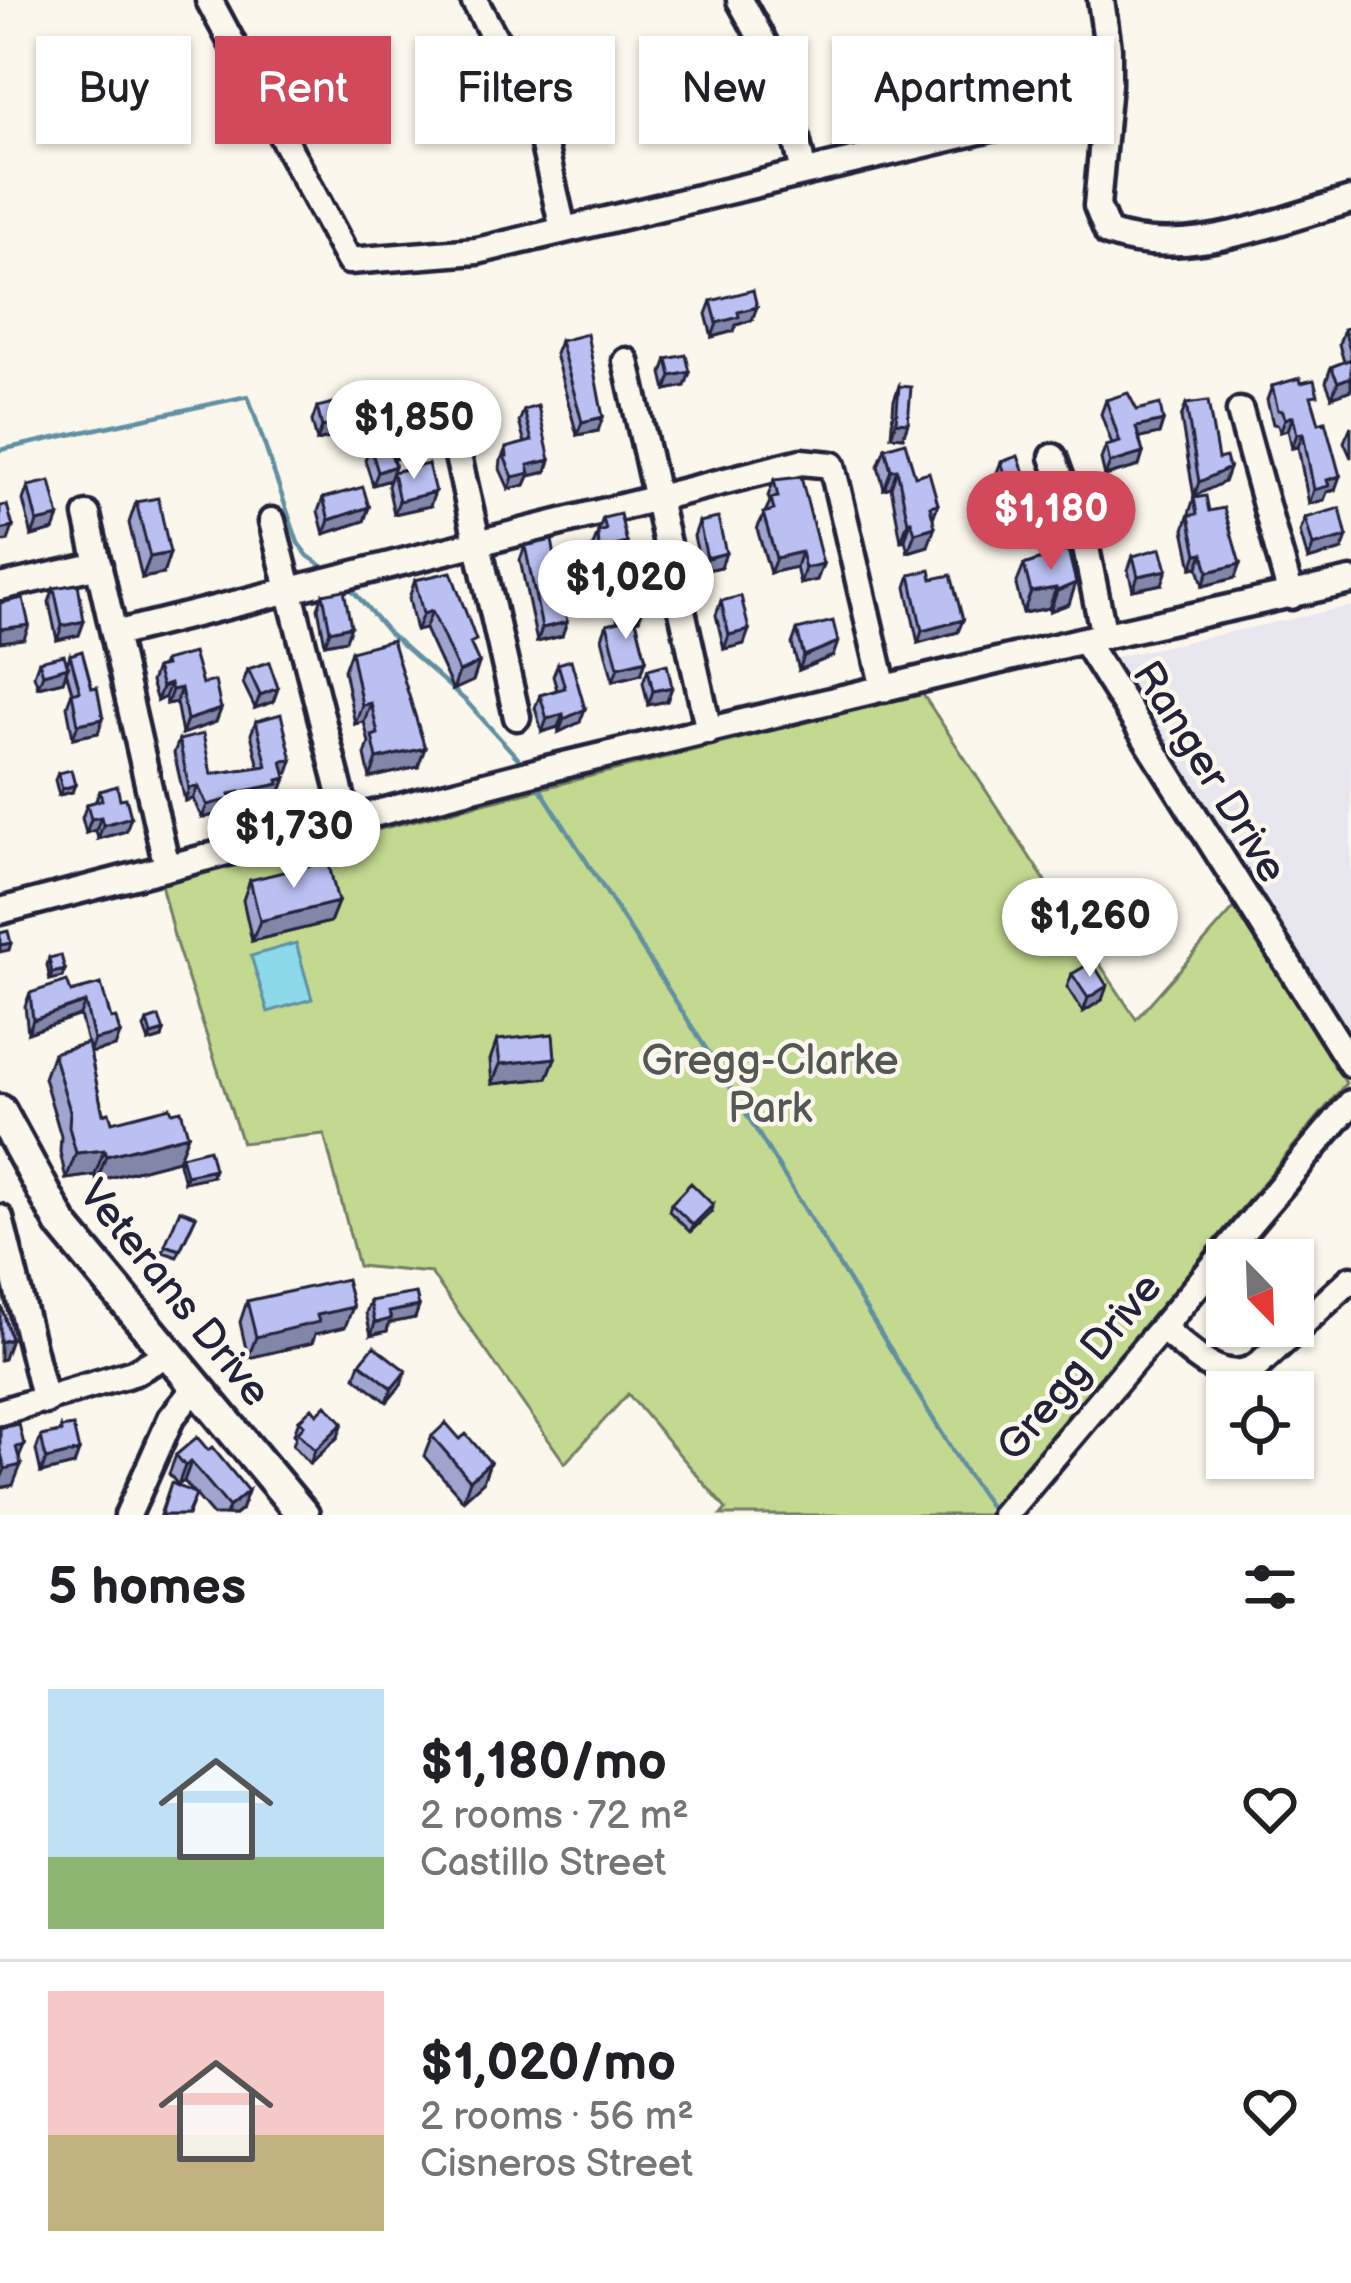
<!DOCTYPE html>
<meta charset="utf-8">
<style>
body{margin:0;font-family:"Balsamiq Sans",sans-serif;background:#f2f2f2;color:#202124;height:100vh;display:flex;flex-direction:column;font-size:45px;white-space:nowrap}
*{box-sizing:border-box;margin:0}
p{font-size:39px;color:#757577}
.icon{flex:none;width:66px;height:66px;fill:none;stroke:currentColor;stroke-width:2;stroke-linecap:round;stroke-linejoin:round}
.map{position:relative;height:1515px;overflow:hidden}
.details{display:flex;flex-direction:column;background:#fff;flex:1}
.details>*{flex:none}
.hud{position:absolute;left:36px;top:36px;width:1281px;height:108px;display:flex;gap:24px}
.needle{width:78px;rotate:157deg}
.tools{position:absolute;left:1206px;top:1239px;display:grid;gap:24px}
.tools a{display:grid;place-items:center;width:108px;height:108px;border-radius:0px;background:#fff;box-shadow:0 3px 9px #0004;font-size:60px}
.price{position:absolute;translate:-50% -102px;padding:0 27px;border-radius:42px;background:#fff;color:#222;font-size:39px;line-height:78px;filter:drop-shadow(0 3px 6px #0008)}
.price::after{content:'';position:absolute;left:50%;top:72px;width:36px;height:27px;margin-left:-18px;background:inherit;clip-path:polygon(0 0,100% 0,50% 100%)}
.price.selected{background:#d1495b;color:#fff}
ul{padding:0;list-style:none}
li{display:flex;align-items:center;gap:36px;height:300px;padding:0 48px}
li+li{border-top:3px solid #e0e0e0}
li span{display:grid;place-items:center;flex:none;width:336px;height:240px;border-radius:0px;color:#555}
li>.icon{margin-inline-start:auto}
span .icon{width:144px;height:144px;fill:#fffc;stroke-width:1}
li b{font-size:51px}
h2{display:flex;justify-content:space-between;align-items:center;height:144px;padding:0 48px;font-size:51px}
.tag{padding:0 42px;border-radius:0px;background:#fff;box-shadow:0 3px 9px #0004;font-size:42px;line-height:108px}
.tag.selected{background:#d1495b;color:#fff}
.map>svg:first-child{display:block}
.built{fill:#e8e6ee}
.green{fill:#c2d98f;stroke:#727e65;stroke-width:3}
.water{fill:#8bd9e9;stroke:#6190a3;stroke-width:3}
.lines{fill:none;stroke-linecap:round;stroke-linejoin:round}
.stream{stroke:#6190a3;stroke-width:4.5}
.minor-casing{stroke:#22223b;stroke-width:33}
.major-casing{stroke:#22223b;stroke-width:39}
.minor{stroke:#fbf7ec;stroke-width:24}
.major{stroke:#fbf7ec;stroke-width:30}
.wall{fill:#a0a5cf;stroke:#22223b;stroke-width:3}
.shaded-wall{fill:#8286a9;stroke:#22223b;stroke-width:3}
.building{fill:#bac0f1;stroke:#22223b;stroke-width:3}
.labels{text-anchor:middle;stroke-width:9;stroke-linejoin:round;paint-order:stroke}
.street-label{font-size:42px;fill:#22223b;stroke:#fbf7ec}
.park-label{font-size:42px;fill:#525954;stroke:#fbf7ec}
</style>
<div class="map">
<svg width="1351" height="1515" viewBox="0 0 1351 1515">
<rect width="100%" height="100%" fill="#fbf7ec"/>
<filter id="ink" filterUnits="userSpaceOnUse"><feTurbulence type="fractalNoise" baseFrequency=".00833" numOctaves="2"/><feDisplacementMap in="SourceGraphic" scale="24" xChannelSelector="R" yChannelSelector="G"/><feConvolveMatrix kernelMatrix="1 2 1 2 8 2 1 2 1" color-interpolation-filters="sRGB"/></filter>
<g filter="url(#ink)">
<path class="built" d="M1351 606V1063L1115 657Z"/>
<path class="green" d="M922 693 1136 1019 1236 906 1346 1083 987 1515H721L726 1509 628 1394 565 1463 431 1273 358 1266 324 1134 242 1143 175 940 161 884Z"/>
<path class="water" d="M296 943 312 999 268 1012 251 956Z"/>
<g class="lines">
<path class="stream" d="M0 450 248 396 298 543 308 556 321 565
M348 585 389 633 466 701 524 765
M534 779 717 1066 965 1471 993 1511"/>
<defs>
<path id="minor" d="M209 0 349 261 477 251 1008 124 1042 121 1104 130
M474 0 523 90 541 132 563 229
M740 0 780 72 804 172
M1101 0 1108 48V84L1097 206 1108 233C1184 261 1276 221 1351 200
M626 361 709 731
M1240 411 1291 596
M450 421 517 717
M1053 457 1086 548 1104 636
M87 515 167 867
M272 521 348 823
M0 587 99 565
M115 634 801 462 832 465 884 689
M1084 640 1351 1064
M0 911 543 770 1084 640 1351 581
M0 1218 45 1401
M1162 1328C1189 1349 1223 1390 1258 1365L1351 1279
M0 1412 133 1373 169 1353
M128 1515 171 1418 196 1387
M1004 1515 1351 1103"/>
<path id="major" d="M0 1111 62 1225 303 1515"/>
</defs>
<use href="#minor" class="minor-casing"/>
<use href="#major" class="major-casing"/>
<use href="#minor" class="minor"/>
<use href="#major" class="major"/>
</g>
<path class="wall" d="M711 301 752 320 736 325 734 331 712 337 706 314Z
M1351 327V390L1332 397 1326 382 1331 367 1344 362 1339 344 1344 329Z
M560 341 598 431 577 435 555 354Z
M667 359 690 372 685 386 666 390 662 373Z
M1301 383 1314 406 1335 490 1327 492 1324 500 1309 504 1298 447 1292 448 1288 430 1280 432 1278 425 1273 424 1267 400 1272 386Z
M899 386 908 423 903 437 891 436 894 400Z
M1106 400 1137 410 1163 421 1159 434 1139 438 1143 453 1139 466 1105 476 1101 459 1106 446 1112 444 1101 414Z
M1186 404 1218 459 1229 468 1224 482 1194 496 1181 418Z
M317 407 346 421 341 435 317 441 312 421Z
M524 410 550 460 546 472 529 476 525 485 509 489 500 469 501 460 506 448 525 443 519 422Z
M1351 426V458L1344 442Z
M378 427 427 439 422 452 393 459V472L430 506 394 514 388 486 390 480 373 485 365 460 370 446 374 445 373 440Z
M885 448 915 476 938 504 933 518 928 546 908 552 905 540 901 541 891 487 884 489 878 466Z
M1001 462 1024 491 1031 523 1027 540 1015 543 1009 525 1011 519 996 475Z
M774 480 823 564 817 580 800 584 796 567 770 573 757 529 770 502 768 496Z
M28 486 54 530 32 536 23 500Z
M323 498 369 507 364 521 324 534 318 511Z
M1194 498 1209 511 1235 578 1203 586 1198 567 1192 568 1184 529Z
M136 502 170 553 163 574 142 578 129 523Z
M603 518 627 543 622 557 594 564 593 546Z
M1305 518 1342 550 1308 560 1300 532Z
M699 522 721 567 702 571 694 536Z
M525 546 562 636 537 642 520 560Z
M1068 550 1069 604 1050 611 1049 608 1023 613 1016 585 1024 565Z
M1133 556 1162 584 1133 590 1128 570Z
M615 573 644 605 639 619 636 620 646 660 641 674 613 681 602 638 607 624 618 622 610 587Z
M910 575 932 579 958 632 918 643 906 587Z
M415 580 473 649 479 663 473 681 453 690 425 629 416 631 409 598Z
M54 588 84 621 79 635 57 640 49 602Z
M323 594 351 626 346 640 325 644 318 608Z
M721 601 744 644 724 649 716 615Z
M797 630 833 656 799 670 792 644Z
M351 651 418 767 370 778 365 755 369 743 364 722 355 724 344 670Z
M70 655 98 733 73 738 67 706 72 692 66 671 63 681 38 687 34 675 39 661 67 664Z
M164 661 202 684 221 709 216 722 182 734 176 702 167 704 165 697 157 701 151 682 156 668 162 666Z
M558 664 580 722 559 732 558 727 542 732 535 708 540 695 557 690 553 676Z
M248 669 278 688 273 702 255 708 243 683Z
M648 669 672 687 667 701 648 705 643 682Z
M256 721 292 760 288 773H285L286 778 281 791 276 792 274 798 229 807 227 812 202 818 193 799 185 801 174 753 179 740 211 774 259 767 251 734Z
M58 773 72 792 59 795 55 780Z
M100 791 120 799 126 831 98 839 96 830 86 833 82 818 87 804 95 802Z
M250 880 338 902 330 922 252 941 243 900Z
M49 958 62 977 50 980 47 965Z
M1072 974 1102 1000 1083 1012 1067 987Z
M101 984 115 1047 90 1053 103 1114 112 1122 172 1112 188 1135 178 1160 97 1181 95 1175 66 1179 60 1152 61 1136 44 1078 53 1053 87 1043 80 1015 28 1033 25 1006 30 993 71 992Z
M147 1021 164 1031 162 1038 149 1042 144 1028Z
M497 1040 555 1058 547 1078 492 1084 490 1060Z
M181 1156 212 1176 184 1182 179 1163Z
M671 1204 711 1212 690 1232 669 1211Z
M180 1210 196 1216 177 1257 163 1252Z
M247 1301 345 1327 315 1334 312 1343 248 1358 240 1322Z
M370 1301 419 1306 415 1318 389 1323 387 1331 371 1335 366 1313Z
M360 1363 401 1385 387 1402 355 1377Z
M317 1414 338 1437 310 1464 293 1445 296 1436 294 1434 299 1420Z
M0 1428 19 1458 13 1485 0 1488Z
M61 1428 74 1465 41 1473 36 1450 41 1436 60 1432Z
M432 1436 460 1439 490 1462 483 1482 463 1500 424 1456Z
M208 1450 248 1491 241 1510 235 1515H213L196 1495 188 1515H160L171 1483 194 1493 184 1481 178 1485 169 1474 176 1455Z"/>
<path class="shaded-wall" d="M757 307 752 320 736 325 734 331 712 337 717 323 738 312Z
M690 372 685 386 666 390 671 376Z
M1351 377V390L1332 397 1338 382Z
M1293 416 1288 430 1280 432 1285 419Z
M603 417 598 431 577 435 582 422Z
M346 421 341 435 317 441 322 427Z
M1163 421 1159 434 1131 440 1136 427Z
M896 422 908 423 903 437 891 436Z
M1303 433 1298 447 1292 448 1297 434Z
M427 439 422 452 384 461 389 447Z
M1143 453 1139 466 1105 476 1110 463Z
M550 460 546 472 529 476 525 485 509 489 513 477 528 465Z
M395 466 390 480 373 485 378 472Z
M1229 468 1224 482 1194 496 1199 482Z
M897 469 891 487 884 489 891 470Z
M1340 476 1335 490 1327 492 1324 500 1309 504 1314 490 1327 480Z
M435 492 430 506 394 514 399 501Z
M369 507 364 521 324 534 329 520Z
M1034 515 1027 540 1015 543 1020 530 1029 517Z
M59 517 54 530 32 536 37 522Z
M911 521 905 540 901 541 908 522Z
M13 527 8 541 0 542V530Z
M935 527 928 546 908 552 915 533Z
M1347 537 1342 550 1308 560 1313 546Z
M627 543 622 557 594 564 599 550Z
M801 552 796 567 770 573 776 558Z
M170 553 163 574 142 578 150 557Z
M726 553 721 567 702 571 707 558Z
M1203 553 1198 567 1192 568 1197 554Z
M823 564 817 580 800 584 805 568Z
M1240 564 1235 578 1203 586 1208 572Z
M1167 570 1162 584 1133 590 1138 576Z
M1076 583 1069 604 1050 611 1057 591Z
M1056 588 1049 608 1023 613 1031 592Z
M644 605 639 619 619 624 624 610Z
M432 611 425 629 416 631 423 614Z
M963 620 958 632 918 643 922 631Z
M84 621 79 635 57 640 62 626Z
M567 622 562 636 537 642 542 628Z
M29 625 24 639 0 642V629Z
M351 626 346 640 325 644 330 631Z
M749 630 744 644 724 649 729 635Z
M838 642 833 656 799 670 804 656Z
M646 660 641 674 613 681 618 667Z
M479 663 473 681 453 690 459 672Z
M68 667 63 681 38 687 43 674Z
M170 684 165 697 157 701 162 687Z
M672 687 667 701 648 705 653 691Z
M181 688 176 702 167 704 172 690Z
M278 688 273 702 255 708 260 695Z
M371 703 364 722 355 724 362 705Z
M221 709 216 722 182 734 187 720Z
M585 709 580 722 559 732 564 719Z
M563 714 558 727 542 732 547 719Z
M103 719 98 733 73 738 78 724Z
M425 748 418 767 370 778 377 759Z
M292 760 288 773 278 774 282 761Z
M286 778 281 791 276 792 274 798 229 807 227 812 202 818 207 805 230 794Z
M75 785 72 792 59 795 62 789Z
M198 786 193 799 185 801 189 788Z
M101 817 96 830 86 833 91 819Z
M131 817 126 831 98 839 103 825Z
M338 902 330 922 252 941 260 921Z
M11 943 9 950 0 952V945Z
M65 970 62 977 50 980 52 973Z
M1107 986 1102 1000 1083 1012 1088 998Z
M85 1002 80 1015 28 1033 33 1020Z
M164 1031 162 1038 149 1042 151 1035Z
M120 1034 115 1047 89 1053 94 1040Z
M555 1058 547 1078 492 1084 500 1064Z
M188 1135 178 1160 97 1181 106 1156Z
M104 1150 95 1175 66 1179 76 1153Z
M214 1169 212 1176 184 1182 186 1175Z
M713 1205 711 1212 690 1232 693 1225Z
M419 1306 415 1318 389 1323 387 1331 371 1335 375 1323 389 1312Z
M353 1307 345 1327 315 1334 312 1343 248 1358 256 1337 317 1315Z
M11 1339 4 1359 0 1360V1342Z
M406 1371 401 1385 387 1402 392 1388Z
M343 1423 338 1437 310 1464 315 1450Z
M24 1445 16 1466 21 1465 13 1485 0 1488V1481L5 1469 16 1447Z
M79 1451 74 1465 41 1473 46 1459Z
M191 1462 184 1481 178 1485 185 1466Z
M490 1462 483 1482 463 1500 470 1480Z
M248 1491 241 1510 235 1515H226L229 1507Z"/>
<path class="building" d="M753 290 757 307 738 312 739 317 717 323 711 301Z
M1351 327V354L1344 329Z
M587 334 603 417 582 422 560 341Z
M686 355 690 372 671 376 667 359Z
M1351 359V377L1338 382 1331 367Z
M1300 378 1301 383 1314 380 1318 395 1311 396 1319 423 1325 421 1340 476 1327 480 1329 486 1314 490 1303 433 1297 434 1293 416 1285 419 1283 411 1278 410 1272 386Z
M899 386 911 387 908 423 896 422Z
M1128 393 1137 410 1160 404 1163 421 1136 427 1143 453 1110 463 1106 446 1120 442 1106 400Z
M341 401 346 421 322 427 317 407Z
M1208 401 1218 459 1226 457 1229 468 1199 482 1186 404Z
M538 406 550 460 528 465 530 473 513 477 504 456H507L506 448 532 441 524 410Z
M422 417 427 439 389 447 395 466 378 472 370 446 382 444 378 427Z
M905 442 915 476 929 472 938 504 930 506 935 527 915 533 911 521 908 522 897 469 891 470 885 448Z
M1018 456 1027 481 1020 484 1034 515 1029 517 1032 526 1020 530 1014 511 1018 510 1001 462Z
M428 464 435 492 399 501 393 472Z
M801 477 823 564 805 568 801 552 776 558 763 513 774 510 771 498 778 497 774 480Z
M50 481 59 517 37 522 28 486Z
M363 487 369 507 329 520 323 498Z
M1206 496 1209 511 1224 508 1240 564 1208 572 1203 553 1197 554 1189 516 1197 514 1194 498Z
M158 498 170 553 150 557 136 502Z
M7 505 13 527 0 530V506Z
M1340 508 1347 537 1313 546 1305 518Z
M620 514 627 543 599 550 598 532 606 530 603 518Z
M718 518 726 553 707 558 699 522Z
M552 540 567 622 542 628 525 546Z
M1161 548 1167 570 1138 576 1133 556Z
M1068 550 1076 583 1057 591 1056 588 1031 592 1024 565Z
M635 569 644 605 624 610 615 573Z
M930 570 932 579 951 575 963 620 922 631 910 575Z
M451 572 476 640 470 643 479 663 459 672 432 611 423 614 415 580Z
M78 584 84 621 62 626 54 588Z
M344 590 351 626 330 631 323 594Z
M741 596 749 630 729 635 721 601Z
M23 598 29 625 0 629V603Z
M635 617 646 660 618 667 607 624Z
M833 621 838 642 804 656 797 630Z
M392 640 425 748 377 759 372 736 378 734 371 703 362 705 351 651Z
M82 651 92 688 97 687 103 719 78 724 72 693 80 691 70 655Z
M193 653 202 684 215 681 221 709 187 720 181 688 172 690 170 684 162 687 156 668 165 666 164 661Z
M64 655 68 667 43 674 39 661Z
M571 660 585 709 564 719 563 714 547 719 540 695 565 688 558 664Z
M269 662 278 688 260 695 248 669Z
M667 664 672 687 653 691 648 669Z
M281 714 292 760 282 761 286 778 278 780 279 784 230 794 231 799 207 805 198 786 189 788 179 740 203 734 211 774 267 766 256 721Z
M71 770 75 785 62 789 58 773Z
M117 786 120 799 126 798 131 817 103 825 101 817 91 819 87 804 102 800 100 791Z
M328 861 338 902 260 921 250 880Z
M8 931 11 943 0 945V933Z
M61 955 65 970 52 973 49 958Z
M1092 962 1107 986 1088 998 1072 974Z
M67 981 71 992 101 984 111 1019 116 1018 120 1034 94 1040 85 1002 33 1020 30 993Z
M159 1017 164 1031 151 1035 147 1021Z
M553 1034 555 1058 500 1064 497 1040Z
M88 1043 103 1114 109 1112 112 1122 170 1107 172 1112 181 1110 188 1135 106 1156 104 1150 76 1153 69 1127 70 1111 53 1053Z
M209 1149 214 1169 186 1175 181 1156Z
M691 1183 713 1205 693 1225 671 1204Z
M180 1210 196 1216 180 1250 165 1245Z
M346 1279 353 1307 317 1315 319 1322 256 1337 247 1301Z
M416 1293 419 1306 389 1312 391 1319 375 1323 370 1301Z
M2 1308 11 1339 0 1342V1309Z
M374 1346 406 1371 392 1388 360 1363Z
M326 1405 343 1423 315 1450 298 1432 304 1425 299 1420 312 1408 317 1414Z
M446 1423 460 1439 466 1434 490 1462 470 1480 432 1436Z
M19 1424 24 1445 16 1447 21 1465 5 1469 0 1449V1428Z
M73 1426 79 1451 46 1459 41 1436 62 1432 61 1428Z
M197 1437 208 1450 212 1447 248 1491 229 1507 191 1462 185 1466 176 1455Z
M171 1483 196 1494 187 1515H161Z"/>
</g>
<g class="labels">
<g class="street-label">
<text transform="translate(1211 771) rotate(58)" y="15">Ranger Drive</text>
<text transform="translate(176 1292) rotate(51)" y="15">Veterans Drive</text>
<text transform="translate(1078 1366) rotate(-50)" y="15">Gregg Drive</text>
</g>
<g class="park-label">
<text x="770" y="1074">Gregg-Clarke<tspan x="770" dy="48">Park</tspan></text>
</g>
</g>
</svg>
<div class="tools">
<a><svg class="needle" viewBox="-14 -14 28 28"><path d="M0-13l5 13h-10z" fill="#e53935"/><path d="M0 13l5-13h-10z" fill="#757577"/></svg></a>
<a><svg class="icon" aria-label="locate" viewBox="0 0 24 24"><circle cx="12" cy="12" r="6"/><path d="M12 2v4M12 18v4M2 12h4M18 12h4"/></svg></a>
</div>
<b class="price" style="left:414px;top:482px">$1,850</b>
<b class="price selected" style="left:1051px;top:573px">$1,180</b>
<b class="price" style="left:626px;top:642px">$1,020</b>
<b class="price" style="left:294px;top:891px">$1,730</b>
<b class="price" style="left:1090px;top:980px">$1,260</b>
<div class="hud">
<a class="tag">Buy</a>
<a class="tag selected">Rent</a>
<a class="tag">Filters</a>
<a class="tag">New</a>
<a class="tag">Apartment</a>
</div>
</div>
<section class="details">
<h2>5 homes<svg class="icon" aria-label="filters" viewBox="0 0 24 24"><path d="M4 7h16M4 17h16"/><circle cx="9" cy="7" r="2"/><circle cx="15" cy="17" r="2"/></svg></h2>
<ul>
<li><span style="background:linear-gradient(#bfe0f5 70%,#8fb573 0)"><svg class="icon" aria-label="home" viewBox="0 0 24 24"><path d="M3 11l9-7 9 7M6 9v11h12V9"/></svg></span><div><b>$1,180/mo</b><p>2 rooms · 72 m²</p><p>Castillo Street</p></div><svg class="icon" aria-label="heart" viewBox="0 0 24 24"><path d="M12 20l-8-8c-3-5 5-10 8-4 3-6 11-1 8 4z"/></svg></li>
<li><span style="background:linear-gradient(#f6c9c9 60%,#c2b280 0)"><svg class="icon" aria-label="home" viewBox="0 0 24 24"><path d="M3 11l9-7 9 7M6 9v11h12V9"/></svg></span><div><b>$1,020/mo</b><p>2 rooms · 56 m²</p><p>Cisneros Street</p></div><svg class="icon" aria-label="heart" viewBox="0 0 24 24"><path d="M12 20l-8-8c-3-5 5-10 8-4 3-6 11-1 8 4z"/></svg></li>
</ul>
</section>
